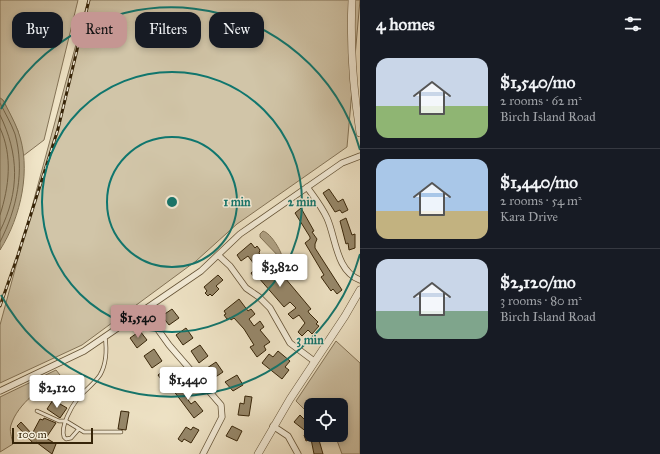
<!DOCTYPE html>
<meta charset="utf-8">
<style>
body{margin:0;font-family:"IM FELL Great Primer",serif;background:#242831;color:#f1f3f6;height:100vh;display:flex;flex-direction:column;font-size:15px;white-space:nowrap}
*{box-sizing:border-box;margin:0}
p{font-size:13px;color:#9ea1a6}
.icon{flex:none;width:22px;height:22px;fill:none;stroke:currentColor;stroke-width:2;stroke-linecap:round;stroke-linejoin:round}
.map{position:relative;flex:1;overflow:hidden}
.side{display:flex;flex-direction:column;background:#171b24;width:300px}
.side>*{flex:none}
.hud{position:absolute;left:12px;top:12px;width:288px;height:36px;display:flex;gap:8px}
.controls{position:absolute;left:304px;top:398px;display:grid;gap:8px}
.controls a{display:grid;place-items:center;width:44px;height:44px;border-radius:8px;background:#171b24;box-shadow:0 2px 6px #0003;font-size:20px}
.scale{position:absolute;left:12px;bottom:10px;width:81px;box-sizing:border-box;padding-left:4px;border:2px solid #362408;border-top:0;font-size:11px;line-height:14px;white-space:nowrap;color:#362408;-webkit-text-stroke:3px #f6efdc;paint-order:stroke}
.price{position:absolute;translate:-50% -34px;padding:0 9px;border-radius:4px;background:#fff;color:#222;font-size:13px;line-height:26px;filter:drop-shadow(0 1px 2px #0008)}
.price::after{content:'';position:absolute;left:50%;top:24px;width:12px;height:9px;margin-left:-6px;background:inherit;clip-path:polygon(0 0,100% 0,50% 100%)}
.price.on{background:#c59692;color:#111}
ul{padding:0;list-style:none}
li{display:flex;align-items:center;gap:12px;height:100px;padding:0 16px}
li+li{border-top:1px solid #363941}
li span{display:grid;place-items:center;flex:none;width:112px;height:80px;border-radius:12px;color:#555}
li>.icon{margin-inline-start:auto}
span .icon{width:48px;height:48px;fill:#fffc;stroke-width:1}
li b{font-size:17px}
h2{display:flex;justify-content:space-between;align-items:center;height:48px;padding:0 16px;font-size:17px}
.chip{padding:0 14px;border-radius:12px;background:#171b24;box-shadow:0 2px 6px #0003;font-size:14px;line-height:36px}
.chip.on{background:#c59692;color:#111}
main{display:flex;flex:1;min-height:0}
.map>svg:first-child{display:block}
.green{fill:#d1c5a8;stroke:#847458}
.water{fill:#b1a487;stroke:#807154}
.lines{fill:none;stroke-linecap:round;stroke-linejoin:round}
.shore{stroke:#746448;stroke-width:1}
.building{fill:#97896c;stroke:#362408}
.service-casing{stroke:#655438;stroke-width:4.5}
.minor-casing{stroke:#655438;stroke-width:7}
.tertiary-casing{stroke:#655438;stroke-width:8}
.service{stroke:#f6efdc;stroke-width:3}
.minor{stroke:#f6efdc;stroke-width:5.5}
.tertiary{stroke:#f6efdc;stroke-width:7}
.rail-casing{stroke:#362408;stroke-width:3}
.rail{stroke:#f6efdc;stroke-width:1.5;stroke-dasharray:4.5;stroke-linecap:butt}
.ring{fill:none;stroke:#0f766e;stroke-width:2}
.centre{fill:#0f766e;stroke:#f6efdc;stroke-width:2}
.ring-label{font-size:12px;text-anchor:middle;font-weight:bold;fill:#0f766e;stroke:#f6efdc;stroke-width:3;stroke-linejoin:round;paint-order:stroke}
</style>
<main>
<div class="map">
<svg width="360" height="454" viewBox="0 0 360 454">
<rect width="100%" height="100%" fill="#f1e6c9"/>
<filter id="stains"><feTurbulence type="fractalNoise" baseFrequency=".005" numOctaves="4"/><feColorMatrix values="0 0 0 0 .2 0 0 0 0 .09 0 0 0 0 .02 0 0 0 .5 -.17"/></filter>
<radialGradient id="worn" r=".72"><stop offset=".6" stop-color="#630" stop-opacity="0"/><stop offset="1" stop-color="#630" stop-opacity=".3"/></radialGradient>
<path class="green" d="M0 0H78L44 140 23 156 18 131 3 100 0 98Z
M88 0H360L347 147 237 224 196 261 82 345 0 383V325Z
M336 341 360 363V454H342L335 435H341V405H311V416L296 401Z
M56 370 60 375C42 387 18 403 11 425 9 430 12 438 13 444L0 452V397Z"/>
<path class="water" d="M0 98 3 100C8 110 14 120 18 131 32 168 21 217 0 250Z
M263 231C271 233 283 253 283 261L260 237V234Z"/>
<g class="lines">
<path class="shore" d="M0 103C5 113 11 123 15 134 25 171 17 209 0 242
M0 115C19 154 20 191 0 231
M0 128C13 156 9 187 0 215"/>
</g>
<path class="building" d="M329 189 338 202 343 199 348 210 342 213 340 210 335 212 323 193Z
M301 208 314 231 312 232 317 239 315 244V248L342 290 337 294 333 289 331 291 321 277 324 275 305 243 310 239V237L295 213Z
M346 218 352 235 355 234V248L349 250 348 243 346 244 340 221Z
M251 243 255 248 257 246 260 250 259 253 271 269 274 267 284 280 285 278 311 309 308 311 309 313 318 322 316 324 319 326 312 334 308 330 302 336 298 332 305 323 299 315 293 319 288 314 296 308 290 302 284 307 258 277 255 279 251 273 257 268 248 256 241 261 237 255Z
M218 275 223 280 216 286 219 289 212 296 210 294 208 296 205 293 207 291 204 287Z
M239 299 248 311 251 309 255 314 249 319 254 326 260 321 264 327 260 330 270 342 264 346 266 350 257 357 250 347 254 345 244 329 234 318 231 320 230 318 227 319 224 315 226 314 224 311Z
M172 309 179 318 169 325 162 316Z
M186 328 193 338 183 345 176 335Z
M140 331 147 340 137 348 130 338Z
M200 345 208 356 199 363 191 351Z
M154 349 162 361 152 368 144 356Z
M278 351 290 361 285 367 289 370 282 379 262 363 269 354 273 357Z
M216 362 223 372 214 378 207 368Z
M167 368 174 378 165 385 158 375Z
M237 375 243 385 233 391 225 382Z
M182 384 190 394 186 397 191 404 195 401 203 411 194 418 173 390Z
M245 396 252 397 249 416 238 415 240 403 244 404Z
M53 400 67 408 60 418 47 409Z
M121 411 129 412 126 430 118 429Z
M300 415 311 426V435H322L323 439 319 440 323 454H314L311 439 306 441 304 435 308 433 294 422Z
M44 418 56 423 46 438 56 444 52 454 36 442 34 444 17 426 21 422 32 434 40 419 43 420Z
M232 426 242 431 237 441 226 436Z
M186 427 191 430 193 427 199 430 191 443 184 439 182 442 178 439Z"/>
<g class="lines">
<defs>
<path id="service" d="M37 411 59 421H66L84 432H121
M78 430 71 438 66 439 64 437C60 426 72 406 78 398 85 390 94 384 100 375 107 363 107 350 105 336"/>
<path id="minor" d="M307 187C314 197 322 207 327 218 336 238 336 271 360 280
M218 255 230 266 246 288 259 297 270 308 290 343 314 361
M144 310 169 345 221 405 222 417 203 454
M0 391 84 351 201 271 240 234 342 163 360 156
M273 426 288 436 298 454"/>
<path id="tertiary" d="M352 0C350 44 353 89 360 133
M258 454 290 399 345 316 360 290"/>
</defs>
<use href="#service" class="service-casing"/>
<use href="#minor" class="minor-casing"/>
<use href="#tertiary" class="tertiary-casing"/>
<use href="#service" class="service"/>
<use href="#minor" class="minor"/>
<use href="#tertiary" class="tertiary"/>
<defs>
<path id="rail" d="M0 306 18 255 58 129 89 0"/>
</defs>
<use href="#rail" class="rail-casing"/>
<use href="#rail" class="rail"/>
</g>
<g class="ring">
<circle cx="172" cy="202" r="65"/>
<circle cx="172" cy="202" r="130"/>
<path d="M360 254A195 195 0 0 1 1 295M1 109A195 195 0 0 1 360 150"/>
</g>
<circle cx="172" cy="202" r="6" class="centre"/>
<g class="ring-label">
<text x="237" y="206">1 min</text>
<text x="302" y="206">2 min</text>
<text x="310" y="344">3 min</text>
</g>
<rect width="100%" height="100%" filter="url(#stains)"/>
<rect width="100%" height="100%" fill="url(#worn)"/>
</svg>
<div class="controls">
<a><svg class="icon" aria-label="locate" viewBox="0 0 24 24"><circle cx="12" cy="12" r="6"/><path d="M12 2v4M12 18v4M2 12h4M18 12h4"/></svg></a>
</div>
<div class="scale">100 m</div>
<b class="price" style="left:280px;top:288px">$3,820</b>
<b class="price on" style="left:138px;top:339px">$1,540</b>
<b class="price" style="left:188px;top:401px">$1,440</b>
<b class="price" style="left:57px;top:409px">$2,120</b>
<div class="hud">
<a class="chip">Buy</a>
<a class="chip on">Rent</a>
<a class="chip">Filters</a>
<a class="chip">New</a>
</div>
</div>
<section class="side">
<h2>4 homes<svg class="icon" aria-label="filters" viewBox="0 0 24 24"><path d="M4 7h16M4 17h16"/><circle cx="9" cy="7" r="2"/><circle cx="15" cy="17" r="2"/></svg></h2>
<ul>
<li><span style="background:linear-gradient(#c9d6e8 60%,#8fb573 0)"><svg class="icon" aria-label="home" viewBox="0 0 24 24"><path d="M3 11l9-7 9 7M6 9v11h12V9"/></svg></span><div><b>$1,540/mo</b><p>2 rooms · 62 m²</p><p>Birch Island Road</p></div></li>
<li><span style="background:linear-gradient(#a9c7e8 65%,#c2b280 0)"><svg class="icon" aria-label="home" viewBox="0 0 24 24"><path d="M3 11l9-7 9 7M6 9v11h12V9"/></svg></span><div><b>$1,440/mo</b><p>2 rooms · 54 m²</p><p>Kara Drive</p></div></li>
<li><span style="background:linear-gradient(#c9d6e8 65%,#7fa58c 0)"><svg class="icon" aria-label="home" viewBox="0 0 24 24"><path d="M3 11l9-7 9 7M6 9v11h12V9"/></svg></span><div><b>$2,120/mo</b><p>3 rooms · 80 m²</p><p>Birch Island Road</p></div></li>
</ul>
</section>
</main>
